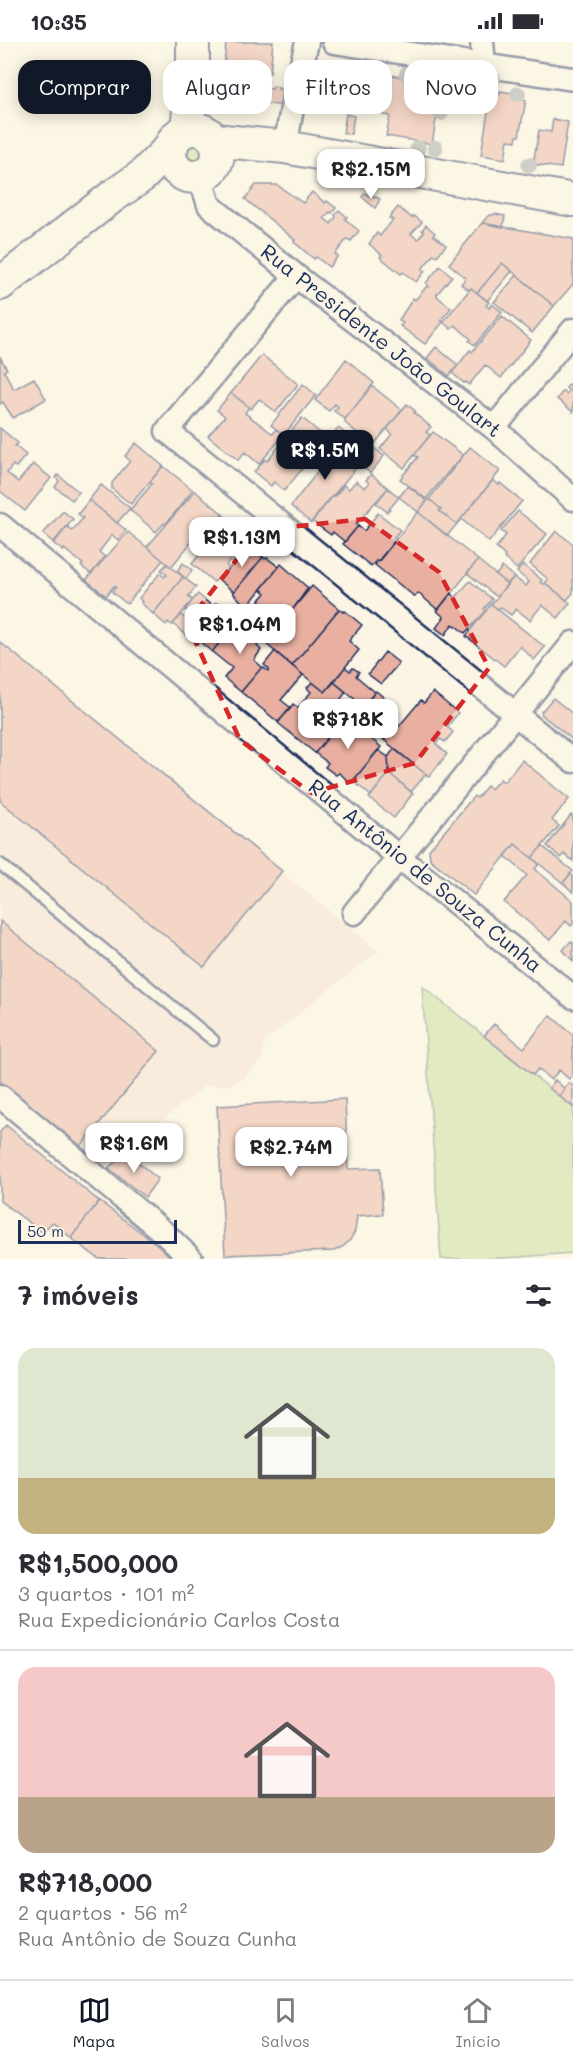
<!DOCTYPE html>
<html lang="pt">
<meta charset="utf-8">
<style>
body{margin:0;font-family:Mali,sans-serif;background:#f2f2f3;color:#2b2b33;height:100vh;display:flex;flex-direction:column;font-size:22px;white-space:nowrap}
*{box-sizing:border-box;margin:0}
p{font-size:20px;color:#7c7c81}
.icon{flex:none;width:33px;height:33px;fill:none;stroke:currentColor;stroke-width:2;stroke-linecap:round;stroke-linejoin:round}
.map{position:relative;height:1217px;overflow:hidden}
.details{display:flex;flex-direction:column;background:#fff;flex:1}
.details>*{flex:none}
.top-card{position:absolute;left:18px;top:18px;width:537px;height:54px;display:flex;gap:12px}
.scale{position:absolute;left:18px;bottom:15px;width:159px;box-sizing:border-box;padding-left:6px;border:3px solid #1b2f5e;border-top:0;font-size:16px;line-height:21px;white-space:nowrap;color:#1b2f5e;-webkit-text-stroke:4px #fcf5e5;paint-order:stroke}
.price{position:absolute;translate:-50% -51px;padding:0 14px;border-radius:12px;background:#fff;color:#222;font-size:20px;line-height:39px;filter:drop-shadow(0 2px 3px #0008)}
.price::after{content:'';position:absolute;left:50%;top:36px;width:18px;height:14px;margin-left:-9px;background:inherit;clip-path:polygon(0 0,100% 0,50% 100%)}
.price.active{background:#111827;color:#fff}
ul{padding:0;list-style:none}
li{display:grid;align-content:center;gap:12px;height:318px;padding:0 18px}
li+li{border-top:2px solid #e1e1e2}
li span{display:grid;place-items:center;height:186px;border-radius:18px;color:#555}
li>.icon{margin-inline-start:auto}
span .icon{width:108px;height:108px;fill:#fffc;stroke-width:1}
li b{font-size:26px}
h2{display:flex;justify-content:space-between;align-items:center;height:72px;padding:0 18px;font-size:26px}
.pill{padding:0 21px;border-radius:18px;background:#fff;box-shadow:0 3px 15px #0003;font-size:21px;line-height:54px}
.pill.active{background:#111827;color:#fff}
.status{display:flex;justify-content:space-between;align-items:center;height:42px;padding:0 30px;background:#fff;direction:ltr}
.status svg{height:16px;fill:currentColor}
.tabs{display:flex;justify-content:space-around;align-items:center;height:84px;border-top:2px solid #e1e1e2;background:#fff;font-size:16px;color:#7c7c81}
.tabs a{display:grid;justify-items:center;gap:3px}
.tabs .active{color:#111827}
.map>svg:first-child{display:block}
.built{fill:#f6e0d1}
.green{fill:#c0dc93;stroke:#6e8678;stroke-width:1.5}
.building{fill:#e9b0a1;stroke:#1b2f5e;stroke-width:1.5}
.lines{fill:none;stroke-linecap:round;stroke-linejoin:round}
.service-casing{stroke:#1b2f5e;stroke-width:15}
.minor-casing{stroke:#1b2f5e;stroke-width:27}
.secondary-casing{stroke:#1b2f5e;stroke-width:36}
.service{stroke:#fcf5e5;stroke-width:10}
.minor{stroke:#fcf5e5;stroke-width:22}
.secondary{stroke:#fcf5e5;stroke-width:32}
.tree{fill:#97a0a2}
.marked{fill:none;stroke:#d62828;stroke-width:4.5;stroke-dasharray:12 8;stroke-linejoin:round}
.labels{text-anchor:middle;stroke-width:4.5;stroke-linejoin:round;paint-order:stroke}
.street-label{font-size:21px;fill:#1b2f5e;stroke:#fcf5e5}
</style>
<div class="status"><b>10:35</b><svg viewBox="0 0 49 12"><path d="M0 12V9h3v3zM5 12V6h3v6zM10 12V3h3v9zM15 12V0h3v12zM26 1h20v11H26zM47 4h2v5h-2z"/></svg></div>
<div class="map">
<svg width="573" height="1217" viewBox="0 0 573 1217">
<rect width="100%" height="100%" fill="#fcf5e5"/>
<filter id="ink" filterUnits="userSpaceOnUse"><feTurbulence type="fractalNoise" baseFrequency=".0167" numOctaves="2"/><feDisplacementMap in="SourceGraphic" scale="12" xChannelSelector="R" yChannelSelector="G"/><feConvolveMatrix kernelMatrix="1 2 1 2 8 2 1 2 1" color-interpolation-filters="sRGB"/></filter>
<g filter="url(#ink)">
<path class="built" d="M0 600 378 909 265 998 261 1017 244 1036 226 1044 206 1043 104 1124 0 1039Z"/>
<path class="green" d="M180 112a14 14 0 1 1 28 0a14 14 0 1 1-28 0Z
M422 944 573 1065V1211L489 1217H441Z"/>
<path class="building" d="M226 0H273L270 31H267V34H261V31H231V27L224 26Z
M338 21 346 22V26L360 28 355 66 332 63 333 57 317 55 321 30 337 32Z
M390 33 409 36V34L419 36V38L442 42 432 102 386 94 390 74 383 73Z
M273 44 279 45 278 47 312 53 309 68 263 61 266 45 272 47Z
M500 49 513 51 512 56 526 58 519 94H517L516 99 508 98 505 117 481 113 491 51 499 53Z
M346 72 354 74 351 92 343 91Z
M553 77 568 80 561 126 533 122 539 88 551 90Z
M256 143H277L303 161 312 150 325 161 327 159 336 166 332 171 330 170 324 176 331 182 336 175 335 173 339 168 347 175 345 177 359 189 351 199 347 197 335 212 338 214 329 225 316 215 314 217 294 200 295 198 245 157Z
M365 151 371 155 372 153 380 157 375 166 362 155Z
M398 165 412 176 414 174 422 180 411 192 418 197 424 190 422 188 426 183 435 191 433 193 446 203 437 214 434 212 422 227 425 229 416 240 403 230 401 232 380 215 382 213 369 202 377 191 380 194 393 178 389 176Z
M495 172 505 174 503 185 482 181 488 174Z
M482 181 573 197V242L554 264 502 221 477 251 471 246 469 248 461 242 466 236 449 222Z
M502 221 512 229 487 259 477 251Z
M440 224 452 234 437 252V254L451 266 441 278 443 280 425 302 400 284 403 281 399 278 413 256 415 258 427 244 430 246 426 241Z
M517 233 554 264 532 291 494 260Z
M471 246 489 260 486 263 489 266 492 262 502 270 475 303 469 299 471 297 455 283 451 287 443 280Z
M502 274 531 298 501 336 485 323 469 343 466 340 464 341 452 331 470 308 472 310Z
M436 305 458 323 449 334 427 316Z
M262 313 298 342 276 370 259 357 251 367 231 351Z
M0 315 7 327 4 329 14 347 34 336 46 357 13 376 3 360 0 362Z
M346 317 374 341 345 377 334 369 338 365 335 362 329 369 315 358Z
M303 342 316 353 284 393 271 383Z
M569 342 573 345V370L557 357 563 349 566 352 569 349 566 346Z
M372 344 402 368 373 404 345 381V377Z
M231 351 249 365 245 371 273 392 276 387 284 393 259 422 245 410 238 418 208 394 225 374 217 368Z
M407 362 415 369 414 371 431 385 426 390 430 393 404 426 380 407 392 392 387 387Z
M302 376 329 398 320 408 308 399 318 408 284 449 274 440 271 444 254 430 265 417 267 419Z
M0 386 18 401 15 404 26 413 16 425 13 423 7 431 18 440 33 422 51 436 25 469 0 449Z
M338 386 369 409 359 422 329 398Z
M433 390 463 413 454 425 453 424 426 457 400 437 418 415 414 413Z
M330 398 359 422 311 481 291 464 323 423 316 417Z
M136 401 163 424 131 462 112 447V441L130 419 125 414Z
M373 405 384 414 370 431 359 422Z
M470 405 500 429 457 482 439 469 441 467 429 457Z
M163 424 193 448 165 483 164 481 156 490 130 468 152 442 150 440Z
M371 432 388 446 356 482 358 484 345 500 333 490 331 493 312 479 333 453 335 454 344 443 349 447 356 439 365 446 369 441 366 438Z
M58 433 79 450 72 458 55 445 59 439 56 436Z
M493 438 499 443 500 441 522 459 489 500 461 477Z
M101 443 130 466 117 481 89 458Z
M408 444 427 459 418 470 399 455Z
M388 446 399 455 387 470 376 461Z
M195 449 223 472 200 501 194 497 171 525 147 505Z
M429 457 441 467 439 469 457 482 447 494 418 470Z
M89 458 126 488 118 498 112 493 99 510 105 515 91 532 81 524 83 522 64 507 63 509 53 501 67 484 72 489 83 476 78 472Z
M63 469 73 477 54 501 43 492Z
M518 469 547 492 517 527 504 516 505 514 496 506 506 493 501 489Z
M418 470 478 518 438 568 418 551 415 555 375 523Z
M378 471 400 488 393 496 396 498 378 520 376 519 371 524 343 502 358 484 364 489Z
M223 473 236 485 234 487 249 497 247 499 249 501 233 522 229 519 226 523 229 526 214 540 192 522 205 506 200 501Z
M556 489 573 502V551L567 558 545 541 548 537 530 522Z
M128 490 163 518 127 562 112 550 116 545 114 544 106 554 86 538Z
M250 501 262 511 260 513 263 515 234 550 219 538Z
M263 515 265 517 267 516 279 525 236 578 230 572 241 559 233 551Z
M478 518 507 542 497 555 467 531Z
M183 521 192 528 186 537 177 529Z
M167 522 183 535 153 572 141 561 142 560 139 556 160 531 164 535 167 533 161 528Z
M281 522 308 546 288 574 286 573 277 584 254 565 266 551 261 547Z
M523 523 542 538 540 540 544 542 545 541 570 561 558 576 542 563 530 578 516 567 511 573 500 565 498 567 491 562 514 535 526 544 529 540 517 530Z
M502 525 514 535 507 542 496 533Z
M183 535 196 545 188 555 193 558 172 583 168 580 166 583 153 572Z
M470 539 492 557 484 567 486 569 465 591 453 582 445 593 436 586 444 575 437 569 451 551 456 555Z
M312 544 339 567 292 624 265 601Z
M198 552 213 565 216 561 237 579 224 596 219 592 215 596 220 600 212 610 199 599 197 602 173 582 181 573 185 576 189 571 185 567Z
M491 562 545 605 534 618 520 604 504 624 466 594Z
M249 563 261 573 248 588 236 578Z
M339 567 343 570 345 569 362 583 349 599 359 608 325 650 292 624Z
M237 579 261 598 257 604 261 608 254 618 262 625 241 650 224 636 232 626 212 610Z
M0 600 282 829 204 925 0 759Z
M275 609 303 633 281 658 291 666 278 680 241 650 262 625 268 629 269 627 264 623Z
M385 610 399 621 381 642 368 632Z
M345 625 350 629 353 626 359 630 356 634 375 650 363 664 334 640Z
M312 640 325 650 334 640 346 650 338 661 335 658 327 664 343 677 315 711 278 681 293 662 298 666 311 650 307 646Z
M376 649 391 661 383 670 398 682 384 698 355 675Z
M433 650 458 671 447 685 453 690 445 700 440 697 436 702 447 712 429 735 384 698 392 689 394 690 421 658 424 661Z
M553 656 573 672V698L542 673 541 670Z
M345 675 381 705 351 741 339 731 336 733 325 725 328 721 315 711Z
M394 707 426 732 411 750 389 731 388 715Z
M378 708 388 715 389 731 371 754 353 739Z
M522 718 569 757 552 778 559 784 532 816 515 802 474 853 430 817 429 808 474 754 477 756 487 744 491 747 500 737 504 740Z
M389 731 413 751 394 776 369 756Z
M571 773 573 775V819L564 812 561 816 547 804Z
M515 802 539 822 535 827 573 859V882L571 884 566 879 550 898 504 860 527 833 505 814Z
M542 804 573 829 563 841 532 816Z
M570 832 573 834V850L563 841Z
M0 879 159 1009 81 1104 0 1039Z
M571 899 573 901V919L563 908Z
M550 973 573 993V1033L569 1037 559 1028 551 1038 538 1027 533 1033 484 994 494 982 524 1006Z
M555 1038 565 1047 559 1054 549 1046Z
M569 1041 573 1044V1065L559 1054Z
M345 1057 348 1127 380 1126 383 1172 357 1174 355 1189 350 1198 344 1204 334 1209 225 1213 217 1064Z
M6 1083 99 1159 71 1196 53 1180 42 1190 0 1159V1090Z
M126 1111 158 1137 145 1155 108 1126Z
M99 1159 174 1215 172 1217H99L71 1196Z"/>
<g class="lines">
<defs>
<path id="service" d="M0 822 213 998"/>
<path id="minor" d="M334 0 573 37
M482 0 484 22
M285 105 295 50 307 0
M200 134 209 163 296 234 494 386 573 457
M296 234 167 389 573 719
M494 386 573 288
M0 483 400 816 573 955
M354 871 573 601
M0 1054 162 1189 191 1217"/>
<path id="secondary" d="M170 111a24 24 0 1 1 48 0a24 24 0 1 1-48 0Z
M187 88 193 27V0
M214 98 285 105 573 158
M0 242 113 154 142 134 172 104"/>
</defs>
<use href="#service" class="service-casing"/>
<use href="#minor" class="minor-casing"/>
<use href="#secondary" class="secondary-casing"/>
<use href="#service" class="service"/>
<use href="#minor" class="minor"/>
<use href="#secondary" class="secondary"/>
</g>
<g class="tree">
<circle cx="407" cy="32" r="8"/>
<circle cx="434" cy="33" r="8"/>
<circle cx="493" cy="37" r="8"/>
<circle cx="518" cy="52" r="8"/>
<circle cx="441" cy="71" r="8"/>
<circle cx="418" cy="106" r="8"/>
<circle cx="435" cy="106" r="8"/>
<circle cx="529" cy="123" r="8"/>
</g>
</g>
<path d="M0 0H573V1217H0ZM365 477 439 530 489 626 415 721 311 751 240 698 187 581 260 488Z" fill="#fcf5e5" fill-opacity=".55" fill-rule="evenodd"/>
<path class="marked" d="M365 477 439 530 489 626 415 721 311 751 240 698 187 581 260 488Z"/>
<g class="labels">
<g class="street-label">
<text transform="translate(381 299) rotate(38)" y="7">Rua Presidente João Goulart</text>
<text transform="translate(425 834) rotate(39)" y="7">Rua Antônio de Souza Cunha</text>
</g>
</g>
</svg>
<div class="scale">50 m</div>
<b class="price" style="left:371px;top:158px">R$2.15M</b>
<b class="price active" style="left:325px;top:439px">R$1.5M</b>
<b class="price" style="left:242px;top:526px">R$1.13M</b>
<b class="price" style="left:240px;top:613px">R$1.04M</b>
<b class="price" style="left:348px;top:708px">R$718K</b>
<b class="price" style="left:134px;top:1132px">R$1.6M</b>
<b class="price" style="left:291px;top:1136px">R$2.74M</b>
<div class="top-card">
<a class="pill active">Comprar</a>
<a class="pill">Alugar</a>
<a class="pill">Filtros</a>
<a class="pill">Novo</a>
</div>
</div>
<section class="details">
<h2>7 imóveis<svg class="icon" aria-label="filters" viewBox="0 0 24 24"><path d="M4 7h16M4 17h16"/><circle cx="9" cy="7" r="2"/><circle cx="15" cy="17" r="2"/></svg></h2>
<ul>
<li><span style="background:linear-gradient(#dfe7d0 70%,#c2b280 0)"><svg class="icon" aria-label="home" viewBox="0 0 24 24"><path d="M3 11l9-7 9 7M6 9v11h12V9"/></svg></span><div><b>R$1,500,000</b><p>3 quartos · 101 m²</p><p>Rua Expedicionário Carlos Costa</p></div></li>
<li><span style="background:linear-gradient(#f6c9c9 70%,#b9a48a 0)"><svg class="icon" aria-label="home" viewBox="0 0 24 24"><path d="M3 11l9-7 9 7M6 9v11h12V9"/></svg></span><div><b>R$718,000</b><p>2 quartos · 56 m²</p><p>Rua Antônio de Souza Cunha</p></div></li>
</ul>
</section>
<nav class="tabs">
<a class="active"><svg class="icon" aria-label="map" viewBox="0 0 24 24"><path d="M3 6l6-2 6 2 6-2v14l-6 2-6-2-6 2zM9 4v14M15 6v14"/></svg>Mapa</a>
<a><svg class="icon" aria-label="saved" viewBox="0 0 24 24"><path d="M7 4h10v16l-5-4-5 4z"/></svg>Salvos</a>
<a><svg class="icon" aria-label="home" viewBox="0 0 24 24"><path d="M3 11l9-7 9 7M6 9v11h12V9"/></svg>Início</a>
</nav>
